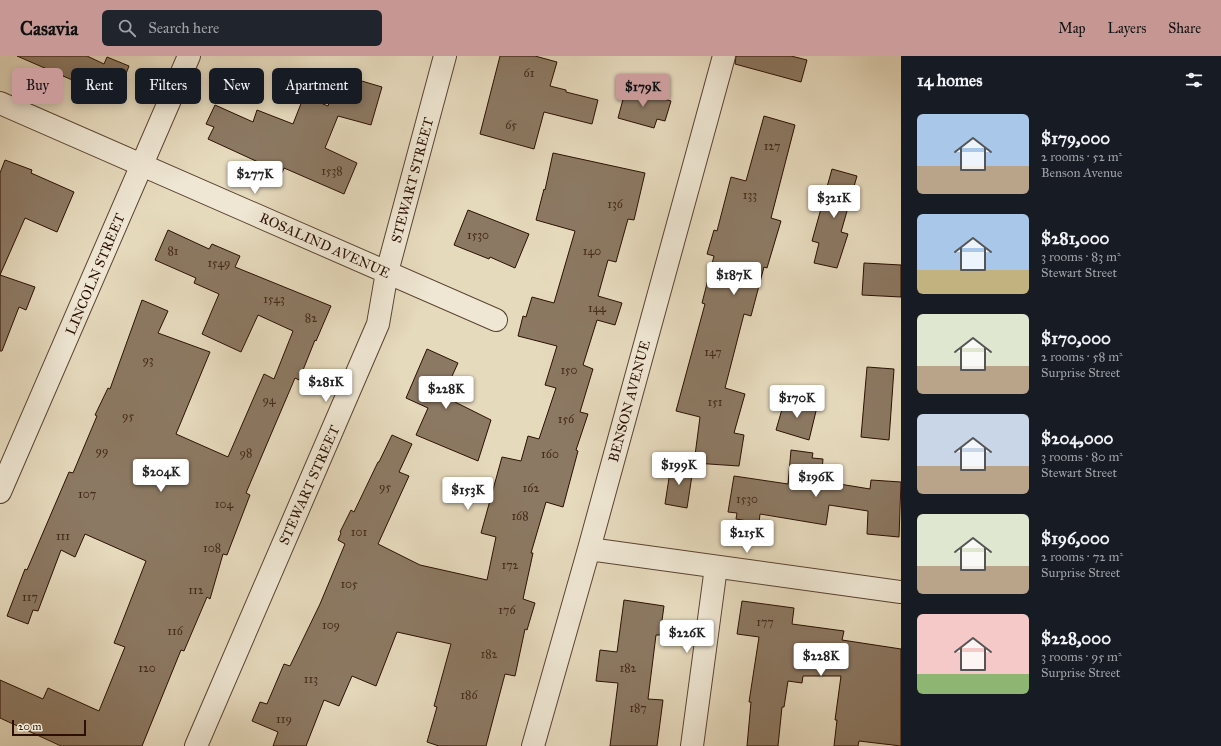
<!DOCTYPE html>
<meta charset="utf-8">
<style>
body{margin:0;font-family:"IM FELL Great Primer",serif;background:#20242c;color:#f1f3f6;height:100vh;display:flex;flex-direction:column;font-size:15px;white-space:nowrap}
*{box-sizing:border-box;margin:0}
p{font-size:13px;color:#9ea1a6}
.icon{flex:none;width:22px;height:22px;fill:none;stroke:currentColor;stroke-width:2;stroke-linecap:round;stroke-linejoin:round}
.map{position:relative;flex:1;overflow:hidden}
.drawer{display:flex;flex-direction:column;background:#171b24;width:320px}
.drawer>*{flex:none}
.hud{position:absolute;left:12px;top:12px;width:380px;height:36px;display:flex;gap:8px}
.scale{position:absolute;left:12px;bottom:10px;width:74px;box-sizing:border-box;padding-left:4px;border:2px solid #2b0f02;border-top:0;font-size:11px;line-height:14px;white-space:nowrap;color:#2b0f02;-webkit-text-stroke:3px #efe7d4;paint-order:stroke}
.price{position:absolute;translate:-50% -34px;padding:0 9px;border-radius:4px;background:#fff;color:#222;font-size:13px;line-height:26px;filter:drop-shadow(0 1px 2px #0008)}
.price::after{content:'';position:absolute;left:50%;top:24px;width:12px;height:9px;margin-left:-6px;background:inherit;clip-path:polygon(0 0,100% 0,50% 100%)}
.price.current{background:#c59692;color:#111}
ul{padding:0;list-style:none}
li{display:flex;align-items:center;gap:12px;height:100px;padding:0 16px}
li span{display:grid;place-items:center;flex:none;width:112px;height:80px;border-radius:6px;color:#555}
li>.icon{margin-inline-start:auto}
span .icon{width:48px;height:48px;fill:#fffc;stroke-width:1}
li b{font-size:17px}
h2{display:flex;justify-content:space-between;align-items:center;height:48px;padding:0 16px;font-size:17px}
.chip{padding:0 14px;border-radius:6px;background:#171b24;box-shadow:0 2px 10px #0003;font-size:14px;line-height:36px}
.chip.current{background:#c59692;color:#111}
header{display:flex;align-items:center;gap:24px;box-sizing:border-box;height:56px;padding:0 20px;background:#c59692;color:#111}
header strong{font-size:19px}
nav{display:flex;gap:22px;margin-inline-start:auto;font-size:14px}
.search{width:280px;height:36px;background:#20242c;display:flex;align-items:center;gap:10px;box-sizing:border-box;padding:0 14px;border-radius:6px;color:#9ea1a6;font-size:15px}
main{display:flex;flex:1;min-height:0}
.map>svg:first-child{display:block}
.building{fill:#8c7963;stroke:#2b0f02}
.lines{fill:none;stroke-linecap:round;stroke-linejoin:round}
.minor-casing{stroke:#5a4231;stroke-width:24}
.minor{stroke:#efe7d4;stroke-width:22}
.labels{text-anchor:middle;stroke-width:3;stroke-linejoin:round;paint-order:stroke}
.number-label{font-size:12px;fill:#432a1a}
.street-label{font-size:14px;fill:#2b0f02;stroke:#efe7d4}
</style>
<header>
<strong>Casavia</strong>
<div class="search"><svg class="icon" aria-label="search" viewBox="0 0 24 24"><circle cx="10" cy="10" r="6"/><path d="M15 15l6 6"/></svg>Search here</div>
<nav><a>Map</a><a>Layers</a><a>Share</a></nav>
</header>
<main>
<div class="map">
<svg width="901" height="690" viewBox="0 0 901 690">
<rect width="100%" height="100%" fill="#e6dabd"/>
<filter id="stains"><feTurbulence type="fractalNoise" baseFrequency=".005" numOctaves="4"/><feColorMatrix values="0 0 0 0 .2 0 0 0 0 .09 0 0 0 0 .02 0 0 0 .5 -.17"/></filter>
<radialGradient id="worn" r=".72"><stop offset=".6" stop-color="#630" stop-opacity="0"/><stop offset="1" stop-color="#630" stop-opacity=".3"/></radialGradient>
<path class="building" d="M17 0H87L104 8 107 1 129 10 116 43Z
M500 0H535L557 6 550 30 566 34V36L598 44 592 68 544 56 534 93 480 78Z
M736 0H791L807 4 801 26 735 8Z
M338 18 382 31 371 69 338 60 325 92 357 107 344 138 284 112 282 117 208 83 214 71 206 68 215 49 253 66 257 54 293 68 304 40 328 50Z
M626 32 671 45 665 65 657 63 654 72 618 62Z
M764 60 795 69 771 162 781 165 767 212 764 211 751 260 744 258 725 332 745 338 734 377 744 379 739 410 694 407 700 361 676 355 705 248 702 247 714 200 707 198 714 174 717 175 731 121 746 125Z
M553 97 645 117 634 164 628 163 616 206 608 204 598 240 622 247 615 269 597 264 583 309 593 313 580 356 588 358 576 394 578 395 563 451 546 446 531 497H533L523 543 535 547 527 574 525 573 515 620 505 618 486 690H439L427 686 437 651 434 650 451 588 397 576 376 630 352 620 339 650 324 644 306 690H273L278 676 252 665 260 646 267 648 284 608 290 610 320 548 345 488 338 484 341 477 340 476 351 454 354 456 378 406H379L392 379 412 388 399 416 409 420 378 488 420 509 487 524 496 481 481 477 502 401 521 405 528 380 539 383 556 332 545 329 557 290 518 280 523 260 526 261 532 241 554 247 575 175 536 164 544 133 545 134Z
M5 104 32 114 31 117 74 136 57 176 25 162 0 219 35 231 26 254 19 251 2 295H0V117Z
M832 113 857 120 841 176 848 178 837 212 814 207 819 187 812 185Z
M468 154 529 178 515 212 490 201 489 203 454 189Z
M168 174 209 193 212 188 240 200 235 211 331 250 316 285 315 284 299 324 295 322 246 437 250 439 227 499 223 498 210 543 207 541 184 595 181 594 142 690H61L0 662V624L43 643 48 632 99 655 125 591 114 587 146 505 85 478 75 501 61 494 38 555 33 554 28 568 7 560 25 513 27 514 69 416 73 417 97 360 95 359 108 332 110 333 142 244 168 255 158 277 210 296 176 378 228 401 264 318 274 323 293 275 258 259 241 296 202 278 219 238 194 227 196 222 155 204Z
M864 207 901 209V241L862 239Z
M427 293 458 307 443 340 491 364 478 405 416 379 428 352 406 342Z
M867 311 894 313 889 384 861 381Z
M785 343 817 351 809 384 776 374Z
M791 394 813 397 812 402 823 403 821 425 870 433 871 424 901 426 899 481 867 478 868 455 829 449 826 469 760 458 759 467 736 463 737 457 728 456 734 420 788 428Z
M671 409 693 413 687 452 665 448Z
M624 544 664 550 660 579H656L648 643 663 644 657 690H610L618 627 596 625 600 594 617 596Z
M742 545 794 552 792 568 844 575 842 584 901 593V690L859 685 858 690H834L837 664H835L841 620H803L802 627 788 625 784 651H782L778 690H747L751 646H749L759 581 737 578Z"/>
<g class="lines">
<defs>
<path id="minor" d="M0 47 496 264
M0 436 189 0
M589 493 901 536
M196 690 378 268 387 216 445 0
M533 690 589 493 724 0
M692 690 716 511"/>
</defs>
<use href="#minor" class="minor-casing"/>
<use href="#minor" class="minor"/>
</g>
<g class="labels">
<g class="number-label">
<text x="529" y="21">61</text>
<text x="511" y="73">65</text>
<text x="772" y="94">127</text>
<text x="332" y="119">1538</text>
<text x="750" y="143">133</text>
<text x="615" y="152">136</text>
<text x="478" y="183">1530</text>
<text x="173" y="199">81</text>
<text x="592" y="199">140</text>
<text x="219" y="211">1549</text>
<text x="274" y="247">1543</text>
<text x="597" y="256">144</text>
<text x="311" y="266">82</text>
<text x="713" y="300">147</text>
<text x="148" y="308">93</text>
<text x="569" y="318">150</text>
<text x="269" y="348">94</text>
<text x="715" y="350">151</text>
<text x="128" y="364">95</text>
<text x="566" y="367">156</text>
<text x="102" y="399">99</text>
<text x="246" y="401">98</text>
<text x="550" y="402">160</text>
<text x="385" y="435">95</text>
<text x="531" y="436">162</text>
<text x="87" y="442">107</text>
<text x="747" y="447">1530</text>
<text x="224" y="452">104</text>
<text x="520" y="464">168</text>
<text x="359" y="480">101</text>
<text x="63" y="484">111</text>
<text x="212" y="496">108</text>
<text x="510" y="513">172</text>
<text x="349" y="532">105</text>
<text x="196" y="538">112</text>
<text x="30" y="545">117</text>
<text x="507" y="558">176</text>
<text x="765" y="570">177</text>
<text x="331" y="573">109</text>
<text x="175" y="579">116</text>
<text x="489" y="602">182</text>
<text x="147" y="616">120</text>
<text x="628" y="616">182</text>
<text x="311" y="627">113</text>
<text x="469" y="643">186</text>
<text x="638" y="656">187</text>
<text x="284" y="667">119</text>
</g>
<g class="street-label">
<text transform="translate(412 124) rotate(-75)" y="5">STEWART STREET</text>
<text transform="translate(325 189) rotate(24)" y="5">ROSALIND AVENUE</text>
<text transform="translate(95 218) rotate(-67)" y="5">LINCOLN STREET</text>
<text transform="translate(629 345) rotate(-75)" y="5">BENSON AVENUE</text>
<text transform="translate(309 429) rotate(-66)" y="5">STEWART STREET</text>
</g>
</g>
<rect width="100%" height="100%" filter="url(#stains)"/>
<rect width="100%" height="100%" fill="url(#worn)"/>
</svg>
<div class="scale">20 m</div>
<b class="price current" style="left:643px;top:52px">$179K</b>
<b class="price" style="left:255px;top:139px">$277K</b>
<b class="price" style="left:834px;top:163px">$321K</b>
<b class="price" style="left:734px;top:240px">$187K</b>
<b class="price" style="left:326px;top:347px">$281K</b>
<b class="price" style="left:446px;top:354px">$228K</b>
<b class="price" style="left:797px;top:363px">$170K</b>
<b class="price" style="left:679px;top:430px">$199K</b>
<b class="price" style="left:161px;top:437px">$204K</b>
<b class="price" style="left:816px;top:442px">$196K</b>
<b class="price" style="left:468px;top:455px">$153K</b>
<b class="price" style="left:747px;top:498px">$215K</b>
<b class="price" style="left:687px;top:598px">$226K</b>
<b class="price" style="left:821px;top:621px">$228K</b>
<div class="hud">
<a class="chip current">Buy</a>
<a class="chip">Rent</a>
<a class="chip">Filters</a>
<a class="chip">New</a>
<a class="chip">Apartment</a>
</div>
</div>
<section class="drawer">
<h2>14 homes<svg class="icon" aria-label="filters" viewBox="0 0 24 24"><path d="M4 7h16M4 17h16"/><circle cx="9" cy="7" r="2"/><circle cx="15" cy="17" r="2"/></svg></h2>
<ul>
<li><span style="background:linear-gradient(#a9c7e8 65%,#b9a48a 0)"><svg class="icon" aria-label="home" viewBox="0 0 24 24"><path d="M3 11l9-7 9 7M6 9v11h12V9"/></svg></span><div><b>$179,000</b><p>2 rooms · 52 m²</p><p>Benson Avenue</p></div></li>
<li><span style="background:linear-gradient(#a9c7e8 70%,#c2b280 0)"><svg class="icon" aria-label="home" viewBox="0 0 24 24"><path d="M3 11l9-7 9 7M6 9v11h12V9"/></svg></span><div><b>$281,000</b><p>3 rooms · 83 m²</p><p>Stewart Street</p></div></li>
<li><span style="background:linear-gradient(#dfe7d0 65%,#b9a48a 0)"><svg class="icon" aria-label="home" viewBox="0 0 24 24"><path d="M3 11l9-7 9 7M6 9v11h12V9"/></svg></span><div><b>$170,000</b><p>2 rooms · 58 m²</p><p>Surprise Street</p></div></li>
<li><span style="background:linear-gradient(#c9d6e8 65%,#b9a48a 0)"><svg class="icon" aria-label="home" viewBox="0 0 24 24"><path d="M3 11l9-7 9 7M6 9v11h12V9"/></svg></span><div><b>$204,000</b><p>3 rooms · 80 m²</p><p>Stewart Street</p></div></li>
<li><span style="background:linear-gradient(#dfe7d0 65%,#b9a48a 0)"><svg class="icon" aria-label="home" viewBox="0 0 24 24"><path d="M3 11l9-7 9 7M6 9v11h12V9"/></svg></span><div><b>$196,000</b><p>2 rooms · 72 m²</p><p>Surprise Street</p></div></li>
<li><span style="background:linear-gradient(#f6c9c9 75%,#8fb573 0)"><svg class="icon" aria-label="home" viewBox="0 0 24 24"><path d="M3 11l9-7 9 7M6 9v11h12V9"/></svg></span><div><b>$228,000</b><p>3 rooms · 95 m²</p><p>Surprise Street</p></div></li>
</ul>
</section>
</main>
